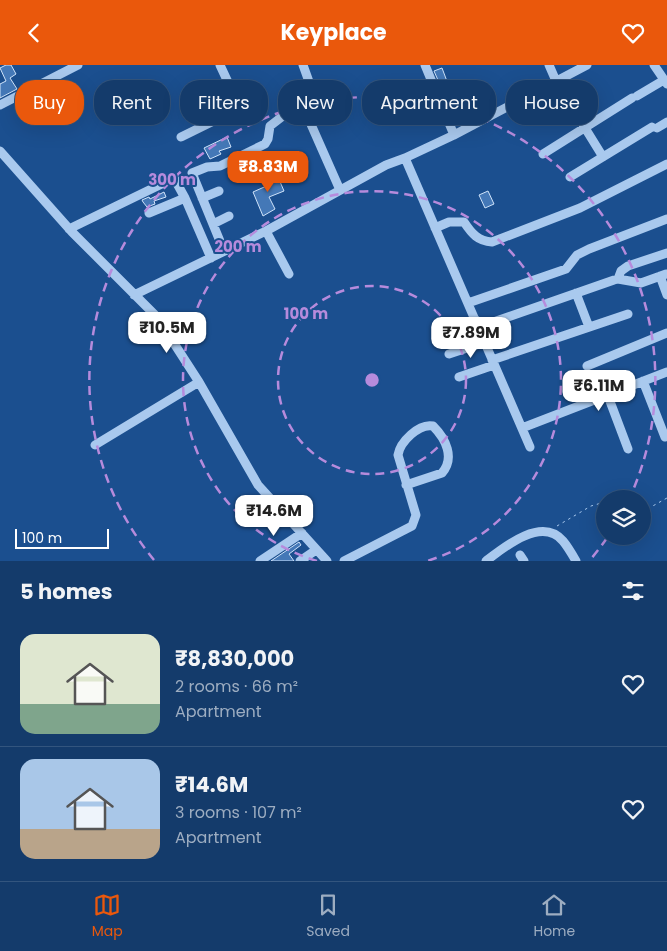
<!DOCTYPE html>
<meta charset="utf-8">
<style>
body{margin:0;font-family:Poppins,sans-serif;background:#214673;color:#f1f3f6;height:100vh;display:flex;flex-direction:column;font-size:19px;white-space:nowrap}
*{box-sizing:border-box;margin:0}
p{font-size:16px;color:#9dadc1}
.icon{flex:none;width:28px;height:28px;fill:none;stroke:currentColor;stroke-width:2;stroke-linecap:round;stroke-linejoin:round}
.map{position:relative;height:496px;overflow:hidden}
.drawer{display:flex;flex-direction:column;background:#143b6b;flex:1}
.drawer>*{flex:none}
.banner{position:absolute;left:15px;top:15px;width:638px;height:45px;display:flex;gap:10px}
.tools{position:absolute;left:596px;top:425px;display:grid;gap:10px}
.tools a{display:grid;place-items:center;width:55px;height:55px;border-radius:50%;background:#143b6b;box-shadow:0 5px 20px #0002,0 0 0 1px #33557e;font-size:25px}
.scale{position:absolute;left:15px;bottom:12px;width:94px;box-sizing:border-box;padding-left:5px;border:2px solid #fff;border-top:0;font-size:14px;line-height:18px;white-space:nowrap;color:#fff;-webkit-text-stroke:4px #1b4f8f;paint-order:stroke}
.price{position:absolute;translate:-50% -42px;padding:0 11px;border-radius:10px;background:#fff;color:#222;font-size:16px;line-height:32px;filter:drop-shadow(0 1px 2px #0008)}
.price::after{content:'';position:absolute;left:50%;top:30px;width:15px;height:11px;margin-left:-8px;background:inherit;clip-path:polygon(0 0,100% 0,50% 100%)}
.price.active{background:#ea580c;color:#fff}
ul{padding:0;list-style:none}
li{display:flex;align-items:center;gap:15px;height:125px;padding:0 20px}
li+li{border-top:1px solid #33557e}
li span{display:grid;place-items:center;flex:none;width:140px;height:100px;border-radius:15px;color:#555}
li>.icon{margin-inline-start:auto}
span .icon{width:60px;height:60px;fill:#fffc;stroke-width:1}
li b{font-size:21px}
h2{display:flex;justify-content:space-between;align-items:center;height:60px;padding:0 20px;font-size:21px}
.chip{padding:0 18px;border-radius:20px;background:#143b6b;box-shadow:0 5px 20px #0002,0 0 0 1px #33557e;font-size:18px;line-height:45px}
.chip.active{background:#ea580c;color:#fff}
header{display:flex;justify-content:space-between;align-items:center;height:65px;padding:0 20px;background:#ea580c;color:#fff;font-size:22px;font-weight:700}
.tabs{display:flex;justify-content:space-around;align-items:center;height:70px;border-top:1px solid #33557e;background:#143b6b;font-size:14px;color:#9dadc1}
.tabs a{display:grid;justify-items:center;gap:2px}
.tabs .active{color:#ea580c}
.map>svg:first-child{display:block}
.building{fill:#4478b7;stroke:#cfe3fa}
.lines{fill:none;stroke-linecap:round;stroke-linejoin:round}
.path{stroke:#a9c9ee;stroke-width:1;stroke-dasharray:2.5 4;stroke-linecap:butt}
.minor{stroke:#a9c9ee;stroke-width:9}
.ring{fill:none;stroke:#b68bdc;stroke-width:2.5;stroke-dasharray:9 6}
.centre{fill:#b68bdc;stroke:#1b4f8f;stroke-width:2.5}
.ring-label{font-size:15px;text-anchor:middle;font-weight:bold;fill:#b68bdc;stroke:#1b4f8f;stroke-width:4;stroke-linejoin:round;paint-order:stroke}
</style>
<header><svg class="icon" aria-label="back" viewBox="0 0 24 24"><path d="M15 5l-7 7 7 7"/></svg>Keyplace<svg class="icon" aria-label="heart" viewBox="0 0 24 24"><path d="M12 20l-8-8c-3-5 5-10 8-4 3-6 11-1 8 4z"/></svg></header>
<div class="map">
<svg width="667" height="496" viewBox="0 0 667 496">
<rect width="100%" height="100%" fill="#1b4f8f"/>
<path class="building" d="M6 0H11L16 9 10 13 17 24 0 33V19L6 16 0 3Z
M442 3 451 27 444 29 434 6Z
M227 72 231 82 219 86 221 89 210 94 204 83Z
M275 105 284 126 269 132 275 144 263 151 253 127 271 119 266 109Z
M488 126 494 139 485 143 479 130Z
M164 127 166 132 154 136 155 139 147 142 143 137 142 135 149 132 150 134Z
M299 477 301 480 289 489 294 496H271Z"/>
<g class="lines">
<path class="path" d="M642 447 667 433
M557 461 591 441 605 437"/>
<path class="minor" d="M303 0 312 25 302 34V39L340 125
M425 0 454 70
M549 0 556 16 603 92
M654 0 667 19
M637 31 664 15
M0 40 78 0
M657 63 667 57
M181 72 240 43 220 0
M0 86 72 167 157 252 199 317 258 420 327 496
M543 89 632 33
M405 93 530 382
M570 112 652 62
M202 133 219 126
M149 148 185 133
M213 159 229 151
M435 163 449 157H464C472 169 478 176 492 177L580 143 667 99
M69 164 174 113 185 133 211 193
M266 166 289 209
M224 186 192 108 207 102 220 101 265 79 268 74 270 61 301 37
M660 211 667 230
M618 214 621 206 628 201 667 188
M576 228 589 262
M134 230 266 166 386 100 405 93 454 70 587 0
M468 238 566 204 577 190 589 184 667 154
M479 262 614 215 618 214 641 218 666 209
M439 267 476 255
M449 289 485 277
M492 295 628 249
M587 301 667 268
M459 312 494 300
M643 316 665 372
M608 331 628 384
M522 363 667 307
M95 380 199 317
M520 490 524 496
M260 496 302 468
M300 496 316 485
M344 496 412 461 416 450 398 390C400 377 419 358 433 361 446 374 455 393 442 408L406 420
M486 496C504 482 542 451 563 476 568 482 572 489 576 496"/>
</g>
<g class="ring">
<circle cx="372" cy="315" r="94"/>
<path d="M317 496A189 189 0 1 1 427 496"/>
<path d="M607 473A283 283 0 0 1 590 495M154 495A283 283 0 1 1 630 432"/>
</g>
<circle cx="372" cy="315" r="8" class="centre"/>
<g class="ring-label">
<text x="172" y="120">300 m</text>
<text x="238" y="187">200 m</text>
<text x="306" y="254">100 m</text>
</g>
</svg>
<div class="tools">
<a><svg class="icon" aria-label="layers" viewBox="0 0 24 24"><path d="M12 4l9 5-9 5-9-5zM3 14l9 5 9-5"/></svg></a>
</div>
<div class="scale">100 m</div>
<b class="price active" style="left:268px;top:128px">₹8.83M</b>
<b class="price" style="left:167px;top:289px">₹10.5M</b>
<b class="price" style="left:471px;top:294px">₹7.89M</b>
<b class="price" style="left:599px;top:347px">₹6.11M</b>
<b class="price" style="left:274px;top:472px">₹14.6M</b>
<div class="banner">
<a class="chip active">Buy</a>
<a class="chip">Rent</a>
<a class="chip">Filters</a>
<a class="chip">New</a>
<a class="chip">Apartment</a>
<a class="chip">House</a>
</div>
</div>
<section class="drawer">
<h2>5 homes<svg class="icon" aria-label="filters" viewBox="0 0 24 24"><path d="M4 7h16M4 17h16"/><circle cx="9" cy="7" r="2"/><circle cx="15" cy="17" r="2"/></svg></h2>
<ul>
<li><span style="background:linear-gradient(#dfe7d0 70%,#7fa58c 0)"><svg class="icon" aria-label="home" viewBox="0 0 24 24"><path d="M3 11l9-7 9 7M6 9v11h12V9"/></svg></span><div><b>₹8,830,000</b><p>2 rooms · 66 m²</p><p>Apartment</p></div><svg class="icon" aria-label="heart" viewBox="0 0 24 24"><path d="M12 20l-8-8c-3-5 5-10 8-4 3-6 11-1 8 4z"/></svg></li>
<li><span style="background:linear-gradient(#a9c7e8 70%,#b9a48a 0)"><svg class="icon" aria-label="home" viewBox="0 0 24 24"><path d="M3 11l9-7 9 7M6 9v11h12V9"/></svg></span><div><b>₹14.6M</b><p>3 rooms · 107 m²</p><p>Apartment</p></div><svg class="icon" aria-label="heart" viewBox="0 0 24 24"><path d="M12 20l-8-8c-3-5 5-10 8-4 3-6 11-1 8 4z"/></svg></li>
</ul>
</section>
<nav class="tabs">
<a class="active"><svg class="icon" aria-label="map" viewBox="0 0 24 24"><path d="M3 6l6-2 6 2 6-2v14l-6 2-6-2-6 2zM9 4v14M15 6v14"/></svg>Map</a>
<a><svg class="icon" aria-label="saved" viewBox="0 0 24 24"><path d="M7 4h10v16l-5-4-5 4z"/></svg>Saved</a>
<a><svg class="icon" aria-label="home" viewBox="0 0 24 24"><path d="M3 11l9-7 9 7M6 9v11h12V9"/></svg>Home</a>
</nav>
